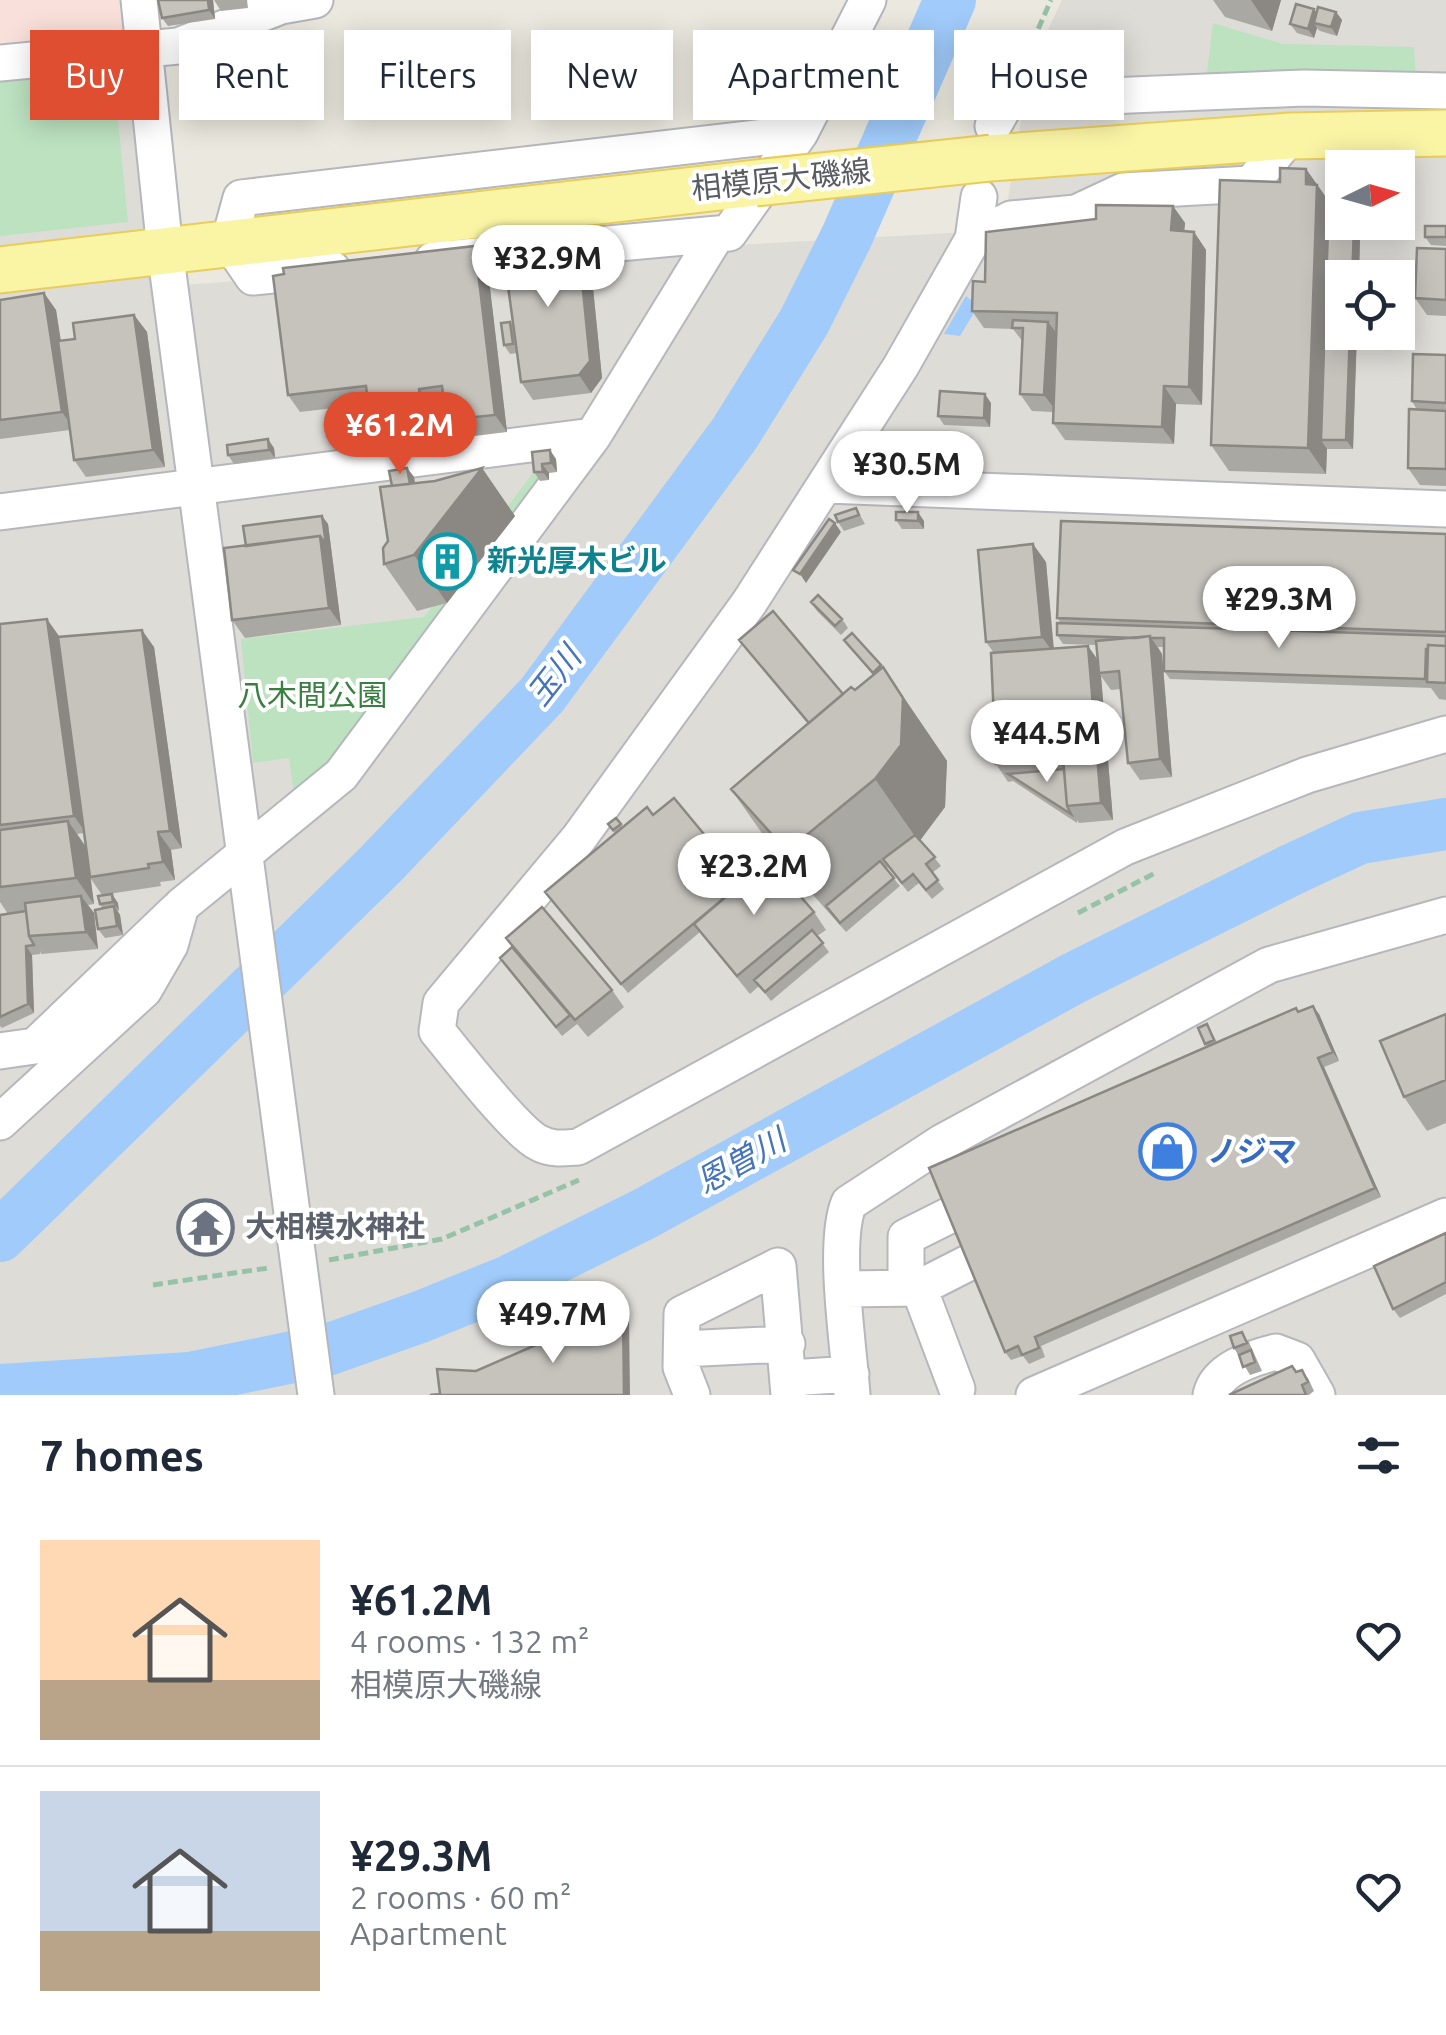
<!DOCTYPE html>
<meta charset="utf-8">
<style>
body{margin:0;font-family:Ubuntu,"Noto Sans JP",sans-serif;background:#f6f6f7;color:#1f2937;height:100vh;display:flex;flex-direction:column;font-size:38px;white-space:nowrap}
*{box-sizing:border-box;margin:0}
p{font-size:32px;color:#747a83}
.icon{flex:none;width:55px;height:55px;fill:none;stroke:currentColor;stroke-width:2;stroke-linecap:round;stroke-linejoin:round}
.map{position:relative;height:1395px;overflow:hidden}
.sheet{display:flex;flex-direction:column;background:#fff;flex:1}
.sheet>*{flex:none}
.top-card{position:absolute;left:30px;top:30px;width:1388px;height:90px;display:flex;gap:20px}
.needle{width:65px;rotate:85deg}
.controls{position:absolute;left:1325px;top:150px;display:grid;gap:20px}
.controls a{display:grid;place-items:center;width:90px;height:90px;border-radius:0px;background:#fff;box-shadow:0 5px 25px #0003;font-size:50px}
.price{position:absolute;translate:-50% -85px;padding:0 22px;border-radius:35px;background:#fff;color:#222;font-size:32px;line-height:65px;filter:drop-shadow(0 2px 5px #0008)}
.price::after{content:'';position:absolute;left:50%;top:60px;width:30px;height:22px;margin-left:-15px;background:inherit;clip-path:polygon(0 0,100% 0,50% 100%)}
.price.active{background:#df4e31;color:#fff}
ul{padding:0;list-style:none}
li{display:flex;align-items:center;gap:30px;height:250px;padding:0 40px}
li+li{border-top:2px solid #e0e1e3}
li span{display:grid;place-items:center;flex:none;width:280px;height:200px;border-radius:0px;color:#555}
li>.icon{margin-inline-start:auto}
span .icon{width:120px;height:120px;fill:#fffc;stroke-width:1}
li b{font-size:42px}
h2{display:flex;justify-content:space-between;align-items:center;height:120px;padding:0 40px;font-size:42px}
.chip{padding:0 35px;border-radius:0px;background:#fff;box-shadow:0 5px 25px #0003;font-size:35px;line-height:90px}
.chip.active{background:#df4e31;color:#fff}
.map>svg:first-child{display:block}
.industrial{fill:#dedcd7;fill-rule:evenodd}
.medical{fill:#f9e0da}
.green{fill:#bce2c0}
.water{fill:#a0cbfa}
.lines{fill:none;stroke-linecap:round;stroke-linejoin:round}
.river{stroke:#a0cbfa;stroke-width:52}
.minor-casing{stroke:#b5b7bc;stroke-width:39}
.major-casing{stroke:#e9cd5a;stroke-width:49}
.path{stroke:#96c2a7;stroke-width:5;stroke-dasharray:10 5;stroke-linecap:butt}
.minor{stroke:#fff;stroke-width:35}
.major{stroke:#faf4a5;stroke-width:45}
.major-bridge-casing{stroke:#e9cd5a;stroke-width:49;stroke-linecap:butt}
.major-bridge{stroke:#faf4a5;stroke-width:45}
.wall{fill:#aaa8a3;fill-rule:evenodd}
.shaded-wall{fill:#8b8884}
.building{fill:#c6c3bd;stroke:#8b8884;stroke-width:2.5}
.labels{text-anchor:middle;stroke-width:8;stroke-linejoin:round;paint-order:stroke}
.street-label{font-size:30px;fill:#585b60;stroke:#fff}
.culture-label{font-size:30px;font-weight:bold;fill:#0d838f;stroke:#fff;text-anchor:start}
.park-label{font-size:30px;fill:#387f41;stroke:#fff}
.shop-label{font-size:30px;font-weight:bold;fill:#366cbe;stroke:#fff;text-anchor:start}
.worship-label{font-size:30px;font-weight:bold;fill:#5b616d;stroke:#fff;text-anchor:start}
.water-label{font-size:32px;font-style:italic;fill:#4574bb;stroke:#fff}
</style>
<div class="map">
<svg width="1446" height="1395" viewBox="0 0 1446 1395">
<rect width="100%" height="100%" fill="#ebe9df"/>
<path class="industrial" d="M1062 0H1446V1395H0V70L138 57 158 287 646 250 1003 230 1029 70ZM1342 168H1398V222H1342ZM1342 278H1398V332H1342Z"/>
<path class="medical" d="M0 0H127L131 40 0 54Z"/>
<path class="green" d="M1213 23 1283 44 1414 47 1416 81H1206Z
M113 69 128 222 0 236V79Z
M573 454 437 639 295 802 289 758 253 763 241 639 424 617 545 457Z"/>
<path class="water" d="M966 296 978 306 960 336 944 334Z"/>
<g class="lines">
<path class="river" d="M0 1236 380 865 542 695 735 433 804 322 847 236 950 0
M0 1390 190 1378 327 1350 420 1317 509 1281 644 1214 1074 978 1293 869 1360 838 1446 824"/>
<defs>
<path id="minor" d="M139 0 165 250 316 1395
M0 63 178 46 281 6 315 0
M993 126 1008 100 1304 88 1446 91
M979 197 973 239 901 366 749 603 579 838 441 1003 437 1031C456 1054 516 1132 539 1143 552 1150 564 1148 578 1147L1125 847 1307 775 1446 734
M973 239 1011 219 1076 213 1123 191 1251 184 1290 136
M433 260 729 233 800 133
M332 269 253 277 229 242 241 198 800 133 868 0
M827 485 1446 509
M0 512 593 436 717 234
M0 1051 35 1046 177 910
M0 1122 144 990 170 945 181 906 341 775 593 436
M906 1287V1237L952 1214
M919 1288 972 1261
M845 1289 919 1288 957 1389
M682 1349 787 1344
M791 1378 851 1374
M692 1395 681 1367 682 1314 778 1266 789 1395
M852 1395C849 1348 832 1243 849 1203L941 1143 1269 965 1446 915
M1034 1395 1446 1216
M1211 1395C1217 1369 1252 1358 1276 1352L1297 1360 1317 1395"/>
<path id="major" d="M991 158 1290 136 1446 133
M0 270 755 183"/>
</defs>
<use href="#minor" class="minor-casing"/>
<use href="#major" class="major-casing"/>
<path class="path" d="M1020 70 1051 0
M1078 913 1157 872
M329 1260 442 1239 579 1180
M153 1285 268 1268"/>
<use href="#minor" class="minor"/>
<use href="#major" class="major"/>
<defs>
<path id="major-bridge" d="M755 183 991 158"/>
</defs>
<use href="#major-bridge" class="major-bridge-casing"/>
<use href="#major-bridge" class="major-bridge"/>
</g>
<path class="wall" d="M158 0H213L215 19 168 26 162 18Z
M214 0H247L248 8 221 11Z
M1213 0H1281L1272 31 1225 17Z
M1314 9 1316 12H1336L1342 20 1337 36 1320 31 1317 28 1314 38 1297 33 1290 24Z
M1306 169 1335 210V228L1354 229 1360 238 1353 449H1327L1326 474 1229 471 1211 445 1280 182Z
M1173 206 1185 223 1184 231 1194 232 1206 250 1202 405 1176 404 1174 444 1065 440 1053 423V412L1032 411 1020 394 1023 342 1013 329 984 328 972 311 985 282 1096 219Z
M1446 226V246L1431 245 1425 237Z
M475 246 487 263 507 432 458 438 446 420 444 405 432 406 434 428 412 430 414 442 396 445 389 435 382 436 370 418 368 404 300 412 288 395Z
M1446 249V316L1427 315 1415 298Z
M590 258 602 378 591 393 533 400 521 382 517 353 510 354 504 345 510 322 514 327Z
M44 293 56 310 61 341 75 339 134 315 147 332 165 467 86 477 74 460 70 430 0 439V300Z
M1446 355V486L1420 485 1408 468 1417 410 1412 401Z
M991 403 990 427 944 425 938 416Z
M274 448 275 458 234 464 228 455Z
M532 452 556 459 557 472 549 473V480L540 481 534 472Z
M407 468 414 477 415 483 435 481 482 468 515 516 447 603 417 611 384 564 388 541 392 486Z
M856 508 865 524 844 531 838 522Z
M322 516 328 524 341 625 245 638 232 620 246 546Z
M896 520 924 521V529H902Z
M1446 534V700L1439 699 1431 688 1170 679 1164 671V647H1158L1162 654 1172 777 1140 780 1128 763 1121 689 1111 690 1101 676 1113 820 1079 823 1077 820V823L1013 781 1008 782 996 764 994 653 986 642 1046 562 1054 648 1098 660 1096 645 1063 644 1057 635 1061 623 1057 618Z
M811 602 842 619 848 628 841 635 817 611Z
M0 624 59 637 154 647 182 848 171 850 175 880 160 882 161 886 102 895 91 879 94 904 88 905 94 913 98 949 41 954 40 951V954L32 955 34 1013 2 1028 0 1026V915L8 914 0 902ZM84 833 85 846 77 834Z
M852 633 883 667 947 761 945 807 920 840 941 866 932 873 944 889 932 899 919 883 908 892 888 867 886 869 900 886 846 932 775 852 731 789 808 724 739 640 843 694 855 690 873 675 844 640Z
M653 815 738 875 743 882 814 912 826 930 817 936 829 952 771 1001 759 986 750 994 700 932 628 993 545 892 615 834 608 824 616 818 623 827Z
M98 896 118 903V911L120 915 123 935 105 938 98 929 102 908 100 904Z
M506 938 612 990 624 1007 588 1037 577 1024 562 1036 500 958 514 949Z
M1298 1012 1319 1014 1339 1061 1324 1067 1381 1197 1041 1346 1045 1357 1029 1364 1023 1356 1011 1360 1005 1352 1207 1047 1198 1028 1207 1024 1217 1042Z
M1446 1014V1123L1427 1131 1404 1097Z
M1446 1233V1294L1400 1318 1393 1309Z
M1248 1340 1262 1371 1250 1375 1234 1348Z
M1296 1372 1308 1378 1314 1391 1309 1395H1229Z"/>
<path class="shaded-wall" d="M208 0H213L215 19 209 10Z
M1251 0H1281L1272 31Z
M1314 9 1320 18 1314 23 1317 28 1314 38 1308 29Z
M1336 12 1342 20 1337 36 1331 27Z
M1306 169 1335 210 1327 440H1321L1327 449 1326 474 1308 448Z
M1173 206 1185 223 1183 247 1171 230Z
M1354 229 1360 238 1359 278H1352Z
M1194 232 1206 250 1202 405 1189 387Z
M578 240 590 258 602 378 591 393 579 375Z
M475 246 487 263 507 432 495 415Z
M44 293 56 310 74 429 62 412Z
M134 315 147 332 165 467 153 450Z
M1048 322 1061 339 1057 412 1044 395Z
M1350 332H1357L1353 449 1346 440Z
M1164 386 1176 404 1174 444 1162 427Z
M419 389 432 406 434 428 422 410Z
M985 394 991 403 990 427 984 418Z
M400 413 412 430 414 442 402 425Z
M268 439 274 448 275 458 269 450Z
M550 450 556 459 557 472 551 463Z
M542 464 549 473V480L543 472Z
M407 468 414 477 420 518 414 509Z
M482 468 515 516 447 603 414 555Z
M918 512 924 521V529L918 521Z
M322 516 328 524 341 625 329 608 320 536Z
M835 523 841 532 806 583 800 574Z
M1033 544 1046 562 1054 654 1042 637Z
M47 619 59 636 86 833 74 816Z
M142 630 154 647 182 848 170 831Z
M1150 636 1162 654 1172 777 1160 759Z
M1088 646 1100 663 1099 673 1101 676 1113 820 1101 803Z
M883 667 947 761 945 807 919 842 875 779Z
M68 821 86 847 94 904 76 878Z
M158 832 171 850 175 880 163 862Z
M112 894 118 903 119 911 113 902Z
M81 896 94 913 98 949 86 932Z
M114 906 120 915 123 935 117 926Z
M26 946 32 955 34 1013 28 1004Z
M1313 1006 1319 1014 1339 1061 1333 1052Z
M1318 1058 1324 1067 1381 1197 1375 1188Z
M623 1307 629 1316 630 1395H624Z"/>
<path class="building" d="M158 0H208L209 10 162 18Z
M1296 4 1314 9 1308 29 1290 24Z
M1318 7 1336 12 1331 27 1314 23Z
M1280 168 1306 169V184L1317 185 1308 448 1211 445 1220 180 1280 182Z
M1096 205 1173 206 1171 230 1194 232 1189 387 1164 386 1162 427 1053 423 1057 313 972 311 973 281 985 282 986 232 1096 219Z
M1425 226H1446V237H1425Z
M1328 228 1354 229 1352 278H1342V332H1350L1346 440H1321Z
M578 240 590 361 579 375 521 382 503 249Z
M475 246 495 415 446 420 442 386 419 389 422 410 400 413 402 425 384 427 383 416 370 418 366 386 288 395 273 276 284 274 283 268Z
M1417 248 1446 249V300L1415 298Z
M44 293 62 412 0 420V300Z
M134 315 153 450 74 460 58 341 75 339 73 323Z
M1013 320 1048 322 1044 395 1020 394 1023 328H1012Z
M510 322 513 344 504 345 501 323Z
M1413 354 1446 355V403L1412 401Z
M940 391 985 394 984 418 938 416Z
M1409 409 1446 411V469L1408 468Z
M268 439 269 450 228 455 227 445Z
M550 450 551 463 542 464 543 472H534L532 452Z
M407 468 410 484 392 486 389 471Z
M482 468 414 555 384 564 383 548 388 541 380 487 435 481Z
M856 508 859 515 838 522 835 515Z
M896 512H918V521L896 520Z
M322 516 326 544 320 536 246 546 243 526Z
M829 519 835 523 800 574 793 570Z
M1061 521 1446 534V632L1057 618Z
M320 536 329 608 232 620 224 548Z
M1033 544 1042 637 986 642 978 550Z
M818 595 842 619 835 626 811 602Z
M773 611 843 694 809 723 739 640Z
M47 619 74 816 0 825V624Z
M1057 623 1446 636V646L1428 645V649H1426L1425 679 1164 671V638H1150V636L1136 638 1057 635Z
M142 630 170 831 158 832 163 862 148 864 149 868 90 877 58 637Z
M852 633 881 665 873 673 844 640Z
M1150 636 1160 759 1128 763 1119 671 1099 673 1096 641Z
M1428 645 1446 646V683L1427 682Z
M1088 646 1101 803 1067 806 1063 759 996 764 991 653Z
M883 667 903 698 901 745 875 779 787 851 731 789 851 687 855 690Z
M1064 769 1067 806 1071 814 1008 774Z
M674 798 738 875 718 892 723 899 621 984 545 892 647 807 653 815Z
M616 818 621 824 613 830 608 824Z
M68 821 76 878 0 887V830Z
M915 835 935 857 926 864 938 880 926 890 913 874 902 883 883 859Z
M769 860 814 912 737 976 694 924Z
M880 861 894 878 840 923 826 906Z
M112 894 113 902 100 904 98 896Z
M81 896 86 932 29 936 25 903Z
M114 906 117 926 98 929 95 910Z
M542 907 612 990 575 1020 506 938Z
M26 911 29 936 34 945 26 946 28 1004 0 1017V915Z
M812 930 823 943 765 992 754 980Z
M512 947 570 1015 556 1027 500 958Z
M1313 1006 1333 1052 1318 1058 1375 1188 1035 1337 1039 1348 1022 1355 1018 1346 1005 1352 929 1168 1296 1008 1298 1012Z
M1446 1014V1080L1404 1097 1380 1041Z
M1207 1024 1214 1040 1205 1044 1198 1028Z
M1446 1233V1282L1393 1309 1374 1266Z
M623 1307 624 1395H430L440 1394 437 1369 476 1371Z
M1242 1332 1247 1343 1234 1348 1230 1336Z
M1251 1350 1255 1362 1243 1367 1239 1355Z
M1292 1366 1296 1372 1302 1370 1308 1382 1302 1385 1306 1395H1229Z"/>
<defs>
<symbol id="building-ring" viewBox="-11 -11 22 22"><circle r="9.5" fill="#fff" stroke="#0f9aa8" stroke-width="1.5"/><path d="M-4-6H4V6H1V3H-1V6H-4ZM-2.5-4.3h1.7v1.8h-1.7ZM.8-4.3h1.7v1.8H.8ZM-2.5-1h1.7V.8h-1.7ZM.8-1h1.7V.8H.8Z" fill="#0f9aa8"/></symbol>
<symbol id="shop-ring" viewBox="-11 -11 22 22"><circle r="9.5" fill="#fff" stroke="#3f7fe0" stroke-width="1.5"/><path d="M-5-2.5h2.3a2.7 3.5 0 0 1 5.4 0H5L5.5 6h-11ZM-1.5-2.5h3a1.5 2.3 0 0 0-3 0Z" fill="#3f7fe0"/></symbol>
<symbol id="temple-ring" viewBox="-11 -11 22 22"><circle r="9.5" fill="#fff" stroke="#6b7280" stroke-width="1.5"/><path d="M0-6L5-2H3V0L6.5 2.5H4V6H1.5V3h-3V6H-4V2.5H-6.5L-3 0V-2H-5Z" fill="#6b7280"/></symbol>
</defs>
<g fill-rule="evenodd">
<use href="#building-ring" x="416" y="530" width="63" height="63"/>
<use href="#shop-ring" x="1136" y="1120" width="63" height="63"/>
<use href="#temple-ring" x="174" y="1196" width="63" height="63"/>
</g>
<g class="labels">
<g class="street-label">
<text transform="translate(781 180) rotate(-6)" y="10">相模原大磯線</text>
</g>
<g class="culture-label">
<text x="487" y="571">新光厚木ビル</text>
</g>
<g class="park-label">
<text x="312" y="706">八木間公園</text>
</g>
<g class="shop-label">
<text x="1207" y="1162">ノジマ</text>
</g>
<g class="worship-label">
<text x="245" y="1237">大相模水神社</text>
</g>
<g class="water-label">
<text transform="translate(554 676) rotate(-52)" y="11">玉川</text>
<text transform="translate(741 1161) rotate(-29)" y="11">恩曽川</text>
</g>
</g>
</svg>
<div class="controls">
<a><svg class="needle" viewBox="-14 -14 28 28"><path d="M0-13l5 13h-10z" fill="#e53935"/><path d="M0 13l5-13h-10z" fill="#747a83"/></svg></a>
<a><svg class="icon" aria-label="locate" viewBox="0 0 24 24"><circle cx="12" cy="12" r="6"/><path d="M12 2v4M12 18v4M2 12h4M18 12h4"/></svg></a>
</div>
<b class="price" style="left:548px;top:310px">¥32.9M</b>
<b class="price active" style="left:400px;top:477px">¥61.2M</b>
<b class="price" style="left:907px;top:516px">¥30.5M</b>
<b class="price" style="left:1279px;top:651px">¥29.3M</b>
<b class="price" style="left:1047px;top:785px">¥44.5M</b>
<b class="price" style="left:754px;top:918px">¥23.2M</b>
<b class="price" style="left:553px;top:1366px">¥49.7M</b>
<div class="top-card">
<a class="chip active">Buy</a>
<a class="chip">Rent</a>
<a class="chip">Filters</a>
<a class="chip">New</a>
<a class="chip">Apartment</a>
<a class="chip">House</a>
</div>
</div>
<section class="sheet">
<h2>7 homes<svg class="icon" aria-label="filters" viewBox="0 0 24 24"><path d="M4 7h16M4 17h16"/><circle cx="9" cy="7" r="2"/><circle cx="15" cy="17" r="2"/></svg></h2>
<ul>
<li><span style="background:linear-gradient(#ffd9b3 70%,#b9a48a 0)"><svg class="icon" aria-label="home" viewBox="0 0 24 24"><path d="M3 11l9-7 9 7M6 9v11h12V9"/></svg></span><div><b>¥61.2M</b><p>4 rooms · 132 m²</p><p>相模原大磯線</p></div><svg class="icon" aria-label="heart" viewBox="0 0 24 24"><path d="M12 20l-8-8c-3-5 5-10 8-4 3-6 11-1 8 4z"/></svg></li>
<li><span style="background:linear-gradient(#c9d6e8 70%,#b9a48a 0)"><svg class="icon" aria-label="home" viewBox="0 0 24 24"><path d="M3 11l9-7 9 7M6 9v11h12V9"/></svg></span><div><b>¥29.3M</b><p>2 rooms · 60 m²</p><p>Apartment</p></div><svg class="icon" aria-label="heart" viewBox="0 0 24 24"><path d="M12 20l-8-8c-3-5 5-10 8-4 3-6 11-1 8 4z"/></svg></li>
</ul>
</section>
